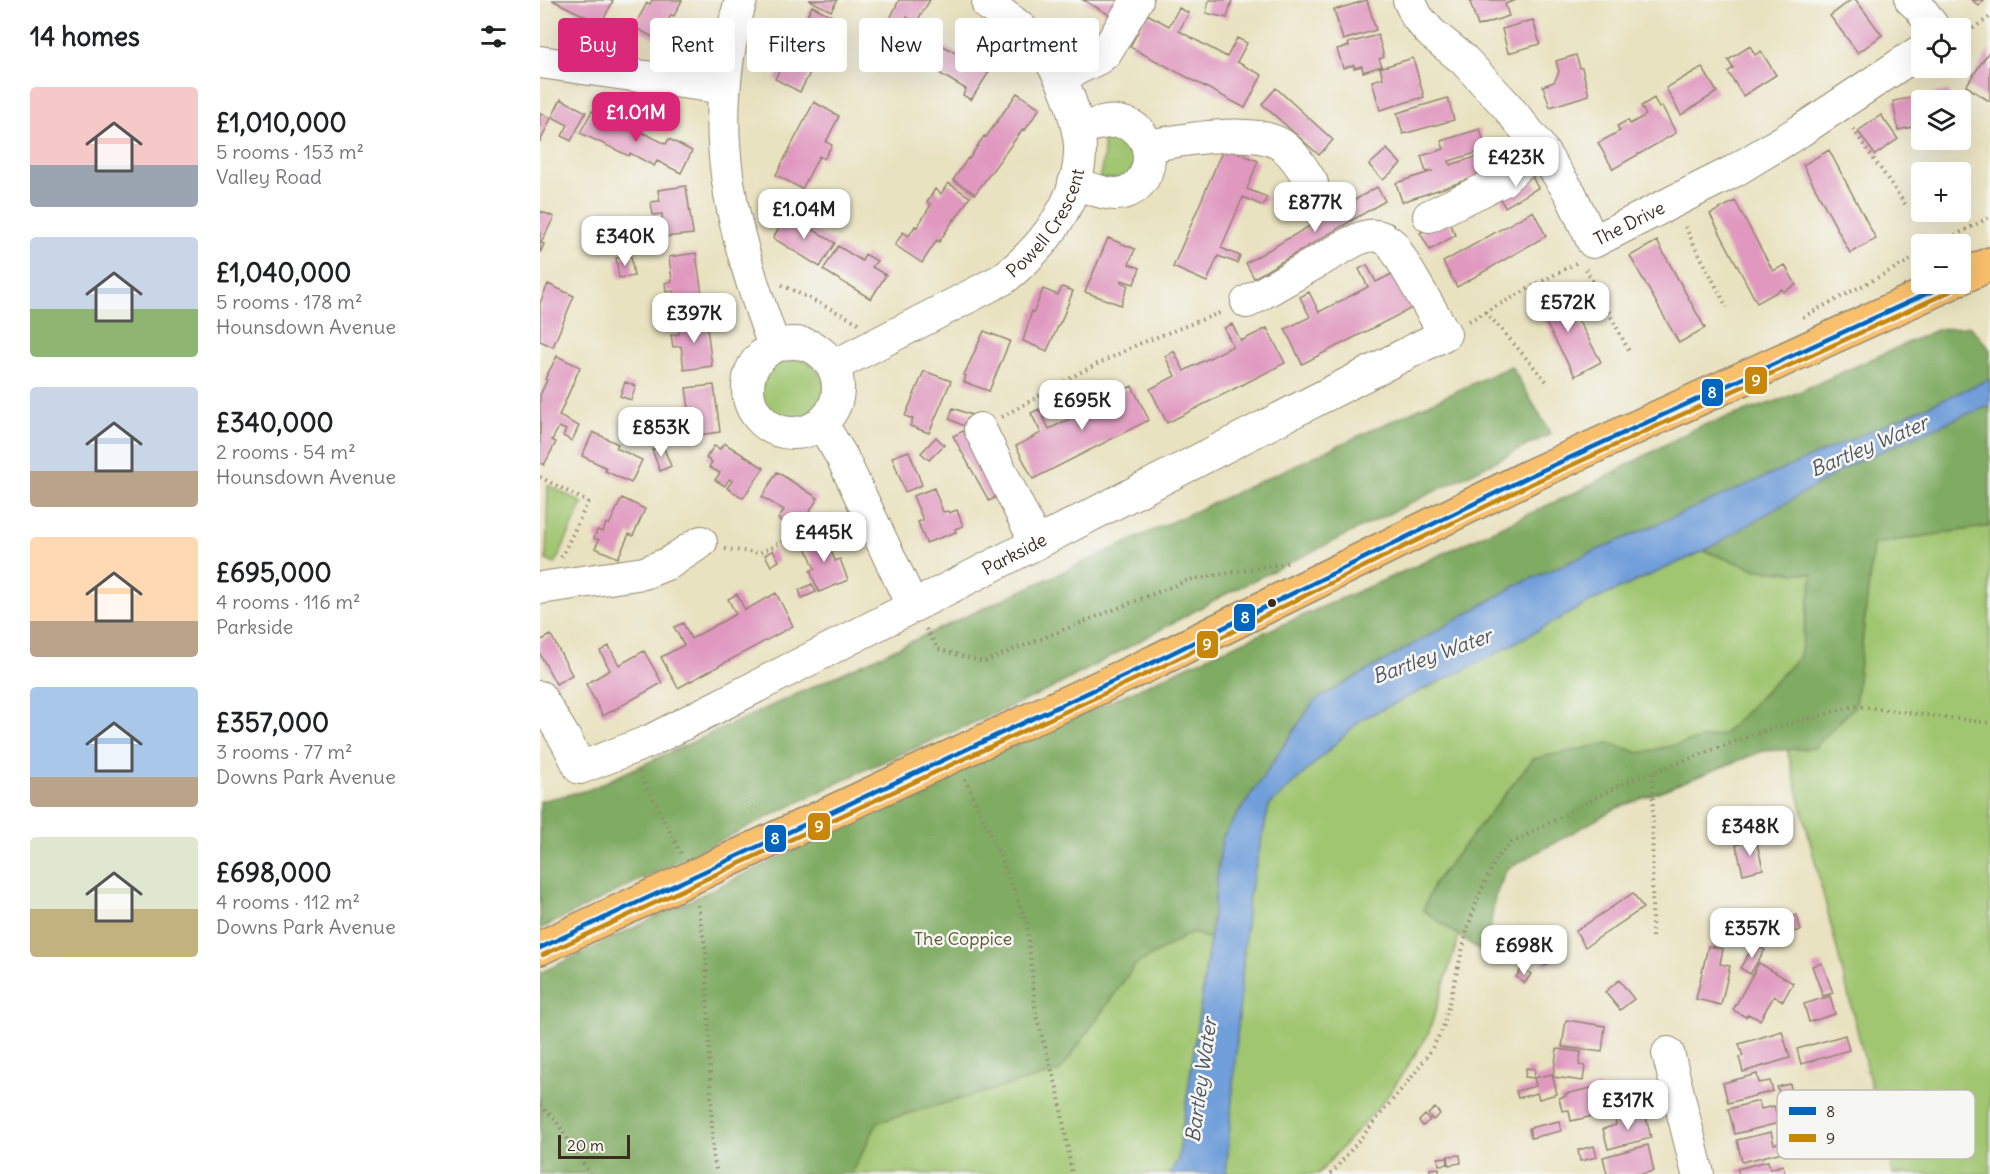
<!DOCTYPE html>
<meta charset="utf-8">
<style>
body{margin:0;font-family:Delius,sans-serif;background:#f6f6f6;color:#202124;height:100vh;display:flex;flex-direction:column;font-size:22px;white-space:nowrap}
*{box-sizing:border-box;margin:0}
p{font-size:20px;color:#757577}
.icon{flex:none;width:33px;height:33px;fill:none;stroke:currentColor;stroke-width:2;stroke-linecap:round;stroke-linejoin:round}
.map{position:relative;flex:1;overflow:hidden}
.panel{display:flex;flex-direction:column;background:#fff;width:540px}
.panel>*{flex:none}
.top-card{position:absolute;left:18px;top:18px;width:570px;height:54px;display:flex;gap:12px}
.tools{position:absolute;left:1371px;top:18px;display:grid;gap:12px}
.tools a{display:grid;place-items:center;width:60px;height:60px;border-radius:6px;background:#fff;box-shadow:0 6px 24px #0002;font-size:30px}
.scale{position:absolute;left:18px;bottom:15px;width:72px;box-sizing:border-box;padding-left:6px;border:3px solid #3b2a1e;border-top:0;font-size:16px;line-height:21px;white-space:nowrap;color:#3b2a1e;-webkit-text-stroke:4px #f6f6f2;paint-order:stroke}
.price{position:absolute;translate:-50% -51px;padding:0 14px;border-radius:12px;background:#fff;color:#222;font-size:20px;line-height:39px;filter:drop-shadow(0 2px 3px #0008)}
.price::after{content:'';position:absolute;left:50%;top:36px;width:18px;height:14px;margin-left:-9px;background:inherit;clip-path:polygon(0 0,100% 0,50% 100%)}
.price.on{background:#db2777;color:#fff}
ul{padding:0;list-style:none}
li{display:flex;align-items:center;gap:18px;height:150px;padding:0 30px}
li span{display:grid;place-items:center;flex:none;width:168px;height:120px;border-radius:6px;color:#555}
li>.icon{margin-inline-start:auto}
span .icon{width:72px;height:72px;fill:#fffc;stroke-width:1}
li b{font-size:26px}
h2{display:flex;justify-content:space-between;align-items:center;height:72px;padding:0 30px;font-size:26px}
.pill{padding:0 21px;border-radius:6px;background:#fff;box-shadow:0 6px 24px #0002;font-size:21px;line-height:54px}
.pill.on{background:#db2777;color:#fff}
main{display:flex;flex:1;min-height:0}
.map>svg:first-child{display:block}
.green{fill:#a0c671;stroke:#6e7848;stroke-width:1.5}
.forest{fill:#80ab63;stroke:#5e6a40;stroke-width:1.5}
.water{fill:#719fda;stroke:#56647c;stroke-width:1.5}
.building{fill:#e098bf}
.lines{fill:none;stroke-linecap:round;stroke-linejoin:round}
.minor-casing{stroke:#92866f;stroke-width:34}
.major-casing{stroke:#92866f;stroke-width:36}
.path{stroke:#92866f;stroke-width:4;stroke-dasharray:1.5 4.5;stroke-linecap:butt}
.minor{stroke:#fff;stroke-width:32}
.major{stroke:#f8bf6c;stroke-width:33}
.bus-1-casing{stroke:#f6f6f2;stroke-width:9}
.bus-2-casing{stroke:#f6f6f2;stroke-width:9}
.bus-1{stroke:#0065bd;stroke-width:4.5}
.bus-2{stroke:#c88708;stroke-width:4.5}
.bus-dot{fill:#3b2a1e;stroke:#f6f6f2;stroke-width:2}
.labels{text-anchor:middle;stroke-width:5;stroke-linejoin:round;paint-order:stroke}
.street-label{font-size:18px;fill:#3b2a1e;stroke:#f6f6f2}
.park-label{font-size:18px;fill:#595937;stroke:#f6f6f2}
.water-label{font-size:20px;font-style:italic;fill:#4e5360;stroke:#f6f6f2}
.key{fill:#f6f6f2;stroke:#beb9b2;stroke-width:1.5}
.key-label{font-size:16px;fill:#3b2a1e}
.line-badge{stroke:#f6f6f2;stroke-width:2}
.badge-label{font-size:16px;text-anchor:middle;font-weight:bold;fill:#fff}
</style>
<main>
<section class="panel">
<h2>14 homes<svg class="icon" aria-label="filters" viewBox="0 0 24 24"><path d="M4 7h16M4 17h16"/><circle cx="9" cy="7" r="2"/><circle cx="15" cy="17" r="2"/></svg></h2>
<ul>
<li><span style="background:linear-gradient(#f6c9c9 65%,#9aa5b1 0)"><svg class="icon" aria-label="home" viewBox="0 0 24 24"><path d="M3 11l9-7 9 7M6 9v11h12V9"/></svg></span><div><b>£1,010,000</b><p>5 rooms · 153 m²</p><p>Valley Road</p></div></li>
<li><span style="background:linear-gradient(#c9d6e8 60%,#8fb573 0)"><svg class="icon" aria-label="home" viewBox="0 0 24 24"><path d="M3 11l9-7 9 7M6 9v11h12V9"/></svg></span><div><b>£1,040,000</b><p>5 rooms · 178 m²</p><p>Hounsdown Avenue</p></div></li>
<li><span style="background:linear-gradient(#c9d6e8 70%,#b9a48a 0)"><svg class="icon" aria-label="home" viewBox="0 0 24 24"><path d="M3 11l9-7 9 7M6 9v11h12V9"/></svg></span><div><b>£340,000</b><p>2 rooms · 54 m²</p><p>Hounsdown Avenue</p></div></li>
<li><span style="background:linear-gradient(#ffd9b3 70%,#b9a48a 0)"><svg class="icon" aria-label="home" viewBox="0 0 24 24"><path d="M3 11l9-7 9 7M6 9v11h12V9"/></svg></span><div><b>£695,000</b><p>4 rooms · 116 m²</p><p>Parkside</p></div></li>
<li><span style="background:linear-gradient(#a9c7e8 75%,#b9a48a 0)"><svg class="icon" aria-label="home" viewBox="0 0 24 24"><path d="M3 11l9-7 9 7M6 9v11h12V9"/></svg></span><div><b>£357,000</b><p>3 rooms · 77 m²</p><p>Downs Park Avenue</p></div></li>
<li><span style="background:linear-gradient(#dfe7d0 60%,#c2b280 0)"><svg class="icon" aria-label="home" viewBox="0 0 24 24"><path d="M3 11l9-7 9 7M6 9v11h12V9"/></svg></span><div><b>£698,000</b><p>4 rooms · 112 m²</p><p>Downs Park Avenue</p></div></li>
</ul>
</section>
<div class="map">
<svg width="1450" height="1174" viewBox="0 0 1450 1174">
<rect width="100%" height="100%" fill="#f6f6f2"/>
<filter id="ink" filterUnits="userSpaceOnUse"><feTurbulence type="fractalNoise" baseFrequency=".0167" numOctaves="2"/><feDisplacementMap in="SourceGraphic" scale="12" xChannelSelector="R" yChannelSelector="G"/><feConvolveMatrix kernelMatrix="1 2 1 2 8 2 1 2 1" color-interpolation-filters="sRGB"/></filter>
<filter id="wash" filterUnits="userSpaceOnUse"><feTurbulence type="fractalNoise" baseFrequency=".008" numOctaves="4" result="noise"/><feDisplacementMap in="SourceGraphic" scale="24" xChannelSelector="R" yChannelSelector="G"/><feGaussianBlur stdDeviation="1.35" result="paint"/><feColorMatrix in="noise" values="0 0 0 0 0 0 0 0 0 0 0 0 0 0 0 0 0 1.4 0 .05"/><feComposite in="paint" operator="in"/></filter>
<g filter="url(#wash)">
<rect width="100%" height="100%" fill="#e9e2c0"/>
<path class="green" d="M571 129 599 148 590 179H559L564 157 562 131Z
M220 390a32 32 0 1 1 64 0a32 32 0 1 1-64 0Z
M8 485 43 503 15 564 6 560Z
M1450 526V1174H1353L1247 749 1274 748 1315 706 1333 544Z
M1164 551 1218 570 1273 574 1260 656 1184 734 1100 753 1068 743 883 910 919 936 888 1035 847 1097 778 1174H686L708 900 729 806 822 719 936 664 1050 602Z
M652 932 670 939 638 1159 630 1174H311L338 1122 520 1071 595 965Z"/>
<path class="forest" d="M1430 326 1450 349V526L1333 544 1315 706 1274 748 1223 751 1075 809 967 869 955 897 946 955 883 910 894 883 993 759 1068 743 1100 753 1184 734 1260 656 1273 574 1218 570 1164 551 1115 525 977 585 774 701 682 838 670 939 652 932 595 965 520 1071 338 1122 311 1174H0V973L408 776 661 660 869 569 1043 489 1158 427 1243 399 1396 330Z
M971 366 1011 434 684 595 509 690 322 771 0 929V801L48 790Z"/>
<path class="water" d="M1450 379V406L1422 416 1314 463 1164 551 1050 602 936 664 822 719 729 806 708 900 686 1174H630L638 1159 670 939 682 838 774 701 977 585Z"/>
<g id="blocks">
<path class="building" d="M12 0H71L73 1 61 24Z
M112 0H142L134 16 131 15 118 40 94 27 107 3 110 4Z
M269 0H297L291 11Z
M359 0H390L376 23 367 17 361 26 350 19Z
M543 0H590L579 20Z
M669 0H692L687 18 666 13Z
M827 0 836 30 803 40 794 10Z
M936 0H976L965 4 969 16 938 26 930 2Z
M1311 0H1316L1342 35 1318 53 1290 16Z
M1432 0H1444L1439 6Z
M272 6 298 19 260 92 235 79Z
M639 8 649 13 639 31 687 57 697 38 707 43 697 62 722 75 705 108 590 47 607 14 629 26Z
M993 20 1000 44 968 53 962 29Z
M377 30 382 34 385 30 395 36 382 56 366 46Z
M838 35 844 57 839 59 842 66 823 72 822 66 814 68V65L803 68 797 49 809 46 808 43Z
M400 44 449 72 431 100 423 95 426 89 387 66Z
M1210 46 1215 55 1221 51 1236 75 1203 96 1188 72 1193 68 1188 60Z
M1450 50V100L1449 101 1426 86Z
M1036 55 1040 68H1042L1049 95 1010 107 1003 86 1014 82 1019 72 1016 61Z
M873 58 884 97 840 110 832 81 843 78 840 68Z
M1162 67 1177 92 1141 115 1126 88Z
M736 88 793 140 779 155 722 104Z
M1409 91 1410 100H1382V125L1358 130 1353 101Z
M477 93 500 108 485 130 483 129 435 194 413 180 428 158 429 159 444 136 446 137Z
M908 98 914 120 863 134 857 113Z
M1114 98 1119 108 1122 106 1136 133 1073 169 1058 143 1080 131 1077 126 1088 120 1090 124 1106 115 1101 106Z
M21 99 46 112 31 141 22 136 28 125 12 117Z
M274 102 299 116 286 142 292 145 284 159 279 156 262 189 236 175Z
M52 111 76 124 77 120 126 144 129 139 152 151 141 173 117 161 114 166 90 153 89 156 40 133Z
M0 113 11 118 0 142Z
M1341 115 1358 139 1335 155 1318 131Z
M940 129 946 150 909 161 910 165 936 157 942 175 862 202 856 183 893 171 886 172 881 156 904 149 901 141Z
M684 147 718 161 707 189 727 197 723 206 703 197 681 248 700 256 697 263 678 256 667 282 633 267Z
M847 149 861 164 843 180 829 165Z
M1289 150 1336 239 1310 253 1263 165Z
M988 169 998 188 965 207 954 189Z
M408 183 430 197 415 220 414 219 399 242 397 240 382 263 355 245 363 232 369 236 375 226 377 227 391 205 387 202 395 189 401 194Z
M146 186 153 234 124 237 122 214 113 215 111 202 120 201 118 190Z
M837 187 845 201 714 278 706 263Z
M1195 201 1233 271 1245 265 1256 285 1243 292 1242 289 1217 303 1170 214Z
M0 211 14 217 1 243 4 244 0 253Z
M993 211 1006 236 917 287 903 262Z
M248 214 295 243 280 267 233 238Z
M906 218 916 235 890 250 880 233Z
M568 238 595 249 589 264 600 268 594 284 581 280V282L588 285 581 305 545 292Z
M1117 241 1165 328 1139 343 1090 256Z
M298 246 322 261 325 254 337 261 332 267 346 275 331 299 283 270Z
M156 253 163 301 135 304 133 291 126 292 125 283 132 281 129 257Z
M91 256 94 276 79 278 76 258Z
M827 265 836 282 862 269 880 304 762 364 745 329 770 317 760 297 769 292 779 312 828 287 819 269Z
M8 284 34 296 13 347 0 341V303Z
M522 287 533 291 521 322H520L507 351 483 341 492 311 494 312 503 289 518 295Z
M1022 290 1061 362 1035 376 996 305Z
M131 302 132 313 119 315 118 304Z
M166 319 172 366 144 370 141 346 133 347 131 335 139 334 137 323Z
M692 324 701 341 727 328 745 363 627 423 610 389 635 376 625 356 634 351 644 371 693 346 684 328Z
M444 331 470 341 449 391 424 382 426 376 424 375Z
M17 356 40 367 19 416 39 426 32 441 23 436 26 430 19 427 12 440 16 442 4 465 0 463V395L7 380 5 379Z
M384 371 411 381 389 433 370 426 373 419 365 416Z
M85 382 96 386 91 400 80 396Z
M557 382 566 399 592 386 609 420 493 479 476 446 501 433 491 413 499 409 509 429 560 404 550 386Z
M174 385 180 432 142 437 139 416 150 415 146 388Z
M413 408 434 416 429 428 409 419Z
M429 428 465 492 449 501 413 436Z
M53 432 78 444 76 448 102 460 91 483 65 471 67 468 42 456Z
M396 437 404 445 389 460 381 453Z
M184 443 224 468 203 498 187 488 192 481 189 479 185 486 175 480 180 473 169 467 172 462 166 458 174 446 180 449Z
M123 446 131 466 120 471 112 450Z
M369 451 382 485 365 492 352 457Z
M237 472 278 498 263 522 261 520 255 529 238 519 244 510 222 497Z
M394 488 403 512 408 511 409 513 417 510 423 526 415 529 416 532 386 543 378 522 383 520 373 496Z
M82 498 105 509 93 536 89 534 78 558 55 548 59 540 54 538 57 530 63 532 66 523 69 525Z
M278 531 281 538 286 536 295 561 300 559 308 580 279 592 270 571 275 569 262 537Z
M233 550 239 561 231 566 225 555Z
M272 584 276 592 262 598 259 590Z
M236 593 253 626 138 688 121 657 144 645 134 627 143 623 151 639 196 614 188 599 197 594 205 610Z
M11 635 32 675 16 684 0 654V641Z
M69 646 79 665 104 651 122 683 63 716 46 684 70 670 60 651Z
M1216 839 1223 869 1203 874 1196 845Z
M1093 893 1103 908 1045 947 1036 931Z
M1257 915 1261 930 1253 932 1248 941 1236 935 1247 918Z
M1017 940 1025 952 1005 966 997 954Z
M1215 944 1225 950 1210 974 1200 968Z
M1168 946 1183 949 1180 964 1190 966 1181 1005 1156 999Z
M1219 963 1253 983 1243 1001 1234 996 1220 1020 1208 1014 1206 1017 1193 1010Z
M1282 963 1293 993 1283 996 1272 966Z
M982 968 991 974 985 983 976 977Z
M1079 980 1094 999 1080 1010 1065 992Z
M1290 996 1295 1014 1269 1022 1264 1004Z
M1026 1020 1065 1026 1062 1052 1022 1047Z
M1242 1031 1250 1058 1203 1072 1199 1057 1203 1056 1199 1044Z
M1305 1035 1309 1050 1261 1064 1257 1049Z
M1017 1049 1041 1052 1039 1065 1045 1066 1043 1081 1013 1077Z
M986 1068 995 1069 994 1078 985 1077Z
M1012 1074 1017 1094 999 1099 997 1093 978 1098 976 1091 996 1086 994 1078Z
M1217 1074 1219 1083 1230 1081 1233 1091 1188 1103 1183 1083Z
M1250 1084 1252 1092 1240 1095 1237 1087Z
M1060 1086 1063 1098 1068 1097 1071 1112 1031 1121 1029 1110 1022 1111 1019 1098 1026 1096 1025 1094Z
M1219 1101 1221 1109 1234 1106 1239 1123 1195 1134 1188 1109Z
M895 1108 900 1114 893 1120 888 1114Z
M1105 1112 1111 1138 1068 1149 1063 1129 1076 1125 1075 1119Z
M885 1115 890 1120 883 1126 879 1121Z
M1019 1121 1021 1131 991 1138 989 1128Z
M1231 1132 1234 1144 1255 1138 1258 1148 1202 1162 1197 1140Z
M1108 1145 1114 1171 1102 1174H1067L1063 1157Z
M1054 1146 1057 1157 1040 1161 1038 1150Z
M920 1155 921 1163 909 1165 908 1156Z
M907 1157 908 1164 899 1165 898 1158Z
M1228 1161 1230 1169 1243 1165 1245 1174H1199L1197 1169Z
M899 1168V1174H890V1169Z"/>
</g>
</g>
<g filter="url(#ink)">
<use href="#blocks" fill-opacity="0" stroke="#92866f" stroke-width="1.5"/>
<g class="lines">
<defs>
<g id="minor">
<path d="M201 0C163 126 191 227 234 346"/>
<path id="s1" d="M869 0 877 17 891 33 923 59 965 104 997 143 1030 193 1053 242 1194 171 1260 131 1382 50"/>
<path d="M1371 0 1379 7 1394 28"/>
<path d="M0 62 184 88"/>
<path d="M520 77 559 58 566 52 597 0"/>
<path d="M608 146C640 140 712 127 740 144 754 152 763 170 772 183"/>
<path d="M534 183C547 187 562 194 575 194 617 193 622 128 579 122 566 120 551 126 538 129"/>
<path d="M889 216 962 181 978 166 1002 152"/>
<circle cx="253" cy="388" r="45"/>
<path id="s2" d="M294 366 463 279C503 248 542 199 540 145 539 131 535 118 531 104 522 76 507 51 485 32 474 21 461 13 448 5"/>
<path d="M282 424 302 457 372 605"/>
<path d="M440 429 496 543"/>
<path d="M0 588 104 573 129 563 161 542"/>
<path id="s3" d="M0 697 27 742 40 768 110 741 905 334 853 245C840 232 828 234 812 242L707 302"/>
<path d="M1128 1053 1158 1174"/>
</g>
<path id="major" d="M1420 278 1450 264
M0 948 616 661 990 476 1408 284"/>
</defs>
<use href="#minor" class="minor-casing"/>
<use href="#major" class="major-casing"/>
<path class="path" d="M1421 31 1433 28 1450 17
M1313 129 1367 207
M1145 227 1187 307
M1399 244 1450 217
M1046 269 1090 353
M242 285 319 323
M946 312 1008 383
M1263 317 1382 254
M929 321 1036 263
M462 417 543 371 599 344 682 312
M0 477 48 502 21 558
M185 549 220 553 300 512
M386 629 398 649 443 662 648 580 747 563
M99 772 141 853
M425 779 460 856 487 923 496 1016 518 1091 532 1174
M158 905 166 953 173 1155 177 1174
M1112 937 1113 773
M0 1106 15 1119 50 1174
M791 1174 875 1073 891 1050 903 1028 928 927 939 895 957 857 972 843 1082 784 1229 729 1315 706 1450 723"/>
<use href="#minor" class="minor"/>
<use href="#major" class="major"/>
<defs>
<path id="bus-1" d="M0 948 616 661 990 476 1408 284"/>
<path id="bus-2" d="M3 955 619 668 993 483 1411 291"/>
</defs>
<use href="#bus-1" class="bus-1-casing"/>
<use href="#bus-2" class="bus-2-casing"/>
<use href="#bus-1" class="bus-1"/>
<use href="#bus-2" class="bus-2"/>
</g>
</g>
<circle class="bus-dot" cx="732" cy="603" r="5"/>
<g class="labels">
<g class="street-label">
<text dy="6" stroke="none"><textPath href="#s1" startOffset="348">The Drive</textPath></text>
<text dy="6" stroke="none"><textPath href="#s2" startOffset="262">Powell Crescent</textPath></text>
<text dy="6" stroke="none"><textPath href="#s3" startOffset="566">Parkside</textPath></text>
</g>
<g class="park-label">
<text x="423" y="945">The Coppice</text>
</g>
<g class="water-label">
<text transform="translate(1329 446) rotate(-23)" y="7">Bartley Water</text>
<text transform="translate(892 656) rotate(-20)" y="7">Bartley Water</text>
<text transform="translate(661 1080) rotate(-82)" y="7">Bartley Water</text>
</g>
</g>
<rect x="1237" y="1090" width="198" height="69" rx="9" class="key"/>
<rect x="1249" y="1107" width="27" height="8" fill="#0065bd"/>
<rect x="1249" y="1134" width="27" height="8" fill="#c88708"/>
<g class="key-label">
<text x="1286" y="1117">8</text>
<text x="1286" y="1144">9</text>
</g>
<g class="line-badge">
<rect x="1204" y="366" width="24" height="29" rx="6" fill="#c88708"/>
<rect x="1161" y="378" width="23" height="29" rx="6" fill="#0065bd"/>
<rect x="693" y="603" width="23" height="29" rx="6" fill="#0065bd"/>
<rect x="656" y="630" width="23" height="29" rx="6" fill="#c88708"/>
<rect x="267" y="812" width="24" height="29" rx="6" fill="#c88708"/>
<rect x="224" y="824" width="23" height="29" rx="6" fill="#0065bd"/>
</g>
<g class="badge-label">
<text x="1216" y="386">9</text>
<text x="1172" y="398">8</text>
<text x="705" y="623">8</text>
<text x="667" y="650">9</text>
<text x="279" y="832">9</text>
<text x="235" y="844">8</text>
</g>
</svg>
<div class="tools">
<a><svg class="icon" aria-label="locate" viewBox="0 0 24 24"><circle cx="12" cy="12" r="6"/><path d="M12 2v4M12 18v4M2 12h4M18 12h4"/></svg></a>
<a><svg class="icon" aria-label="layers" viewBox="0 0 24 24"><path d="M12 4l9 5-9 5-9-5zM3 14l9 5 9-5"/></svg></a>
<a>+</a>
<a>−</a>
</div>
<div class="scale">20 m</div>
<b class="price on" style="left:96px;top:143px">£1.01M</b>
<b class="price" style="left:976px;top:188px">£423K</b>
<b class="price" style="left:775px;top:233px">£877K</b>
<b class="price" style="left:264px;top:240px">£1.04M</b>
<b class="price" style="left:85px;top:267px">£340K</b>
<b class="price" style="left:1028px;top:333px">£572K</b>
<b class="price" style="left:154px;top:344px">£397K</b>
<b class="price" style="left:542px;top:431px">£695K</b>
<b class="price" style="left:121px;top:458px">£853K</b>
<b class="price" style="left:284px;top:563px">£445K</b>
<b class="price" style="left:1210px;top:857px">£348K</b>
<b class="price" style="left:1212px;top:959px">£357K</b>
<b class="price" style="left:984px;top:976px">£698K</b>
<b class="price" style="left:1088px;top:1131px">£317K</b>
<div class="top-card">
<a class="pill on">Buy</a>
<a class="pill">Rent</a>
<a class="pill">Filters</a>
<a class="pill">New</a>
<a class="pill">Apartment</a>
</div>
</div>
</main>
